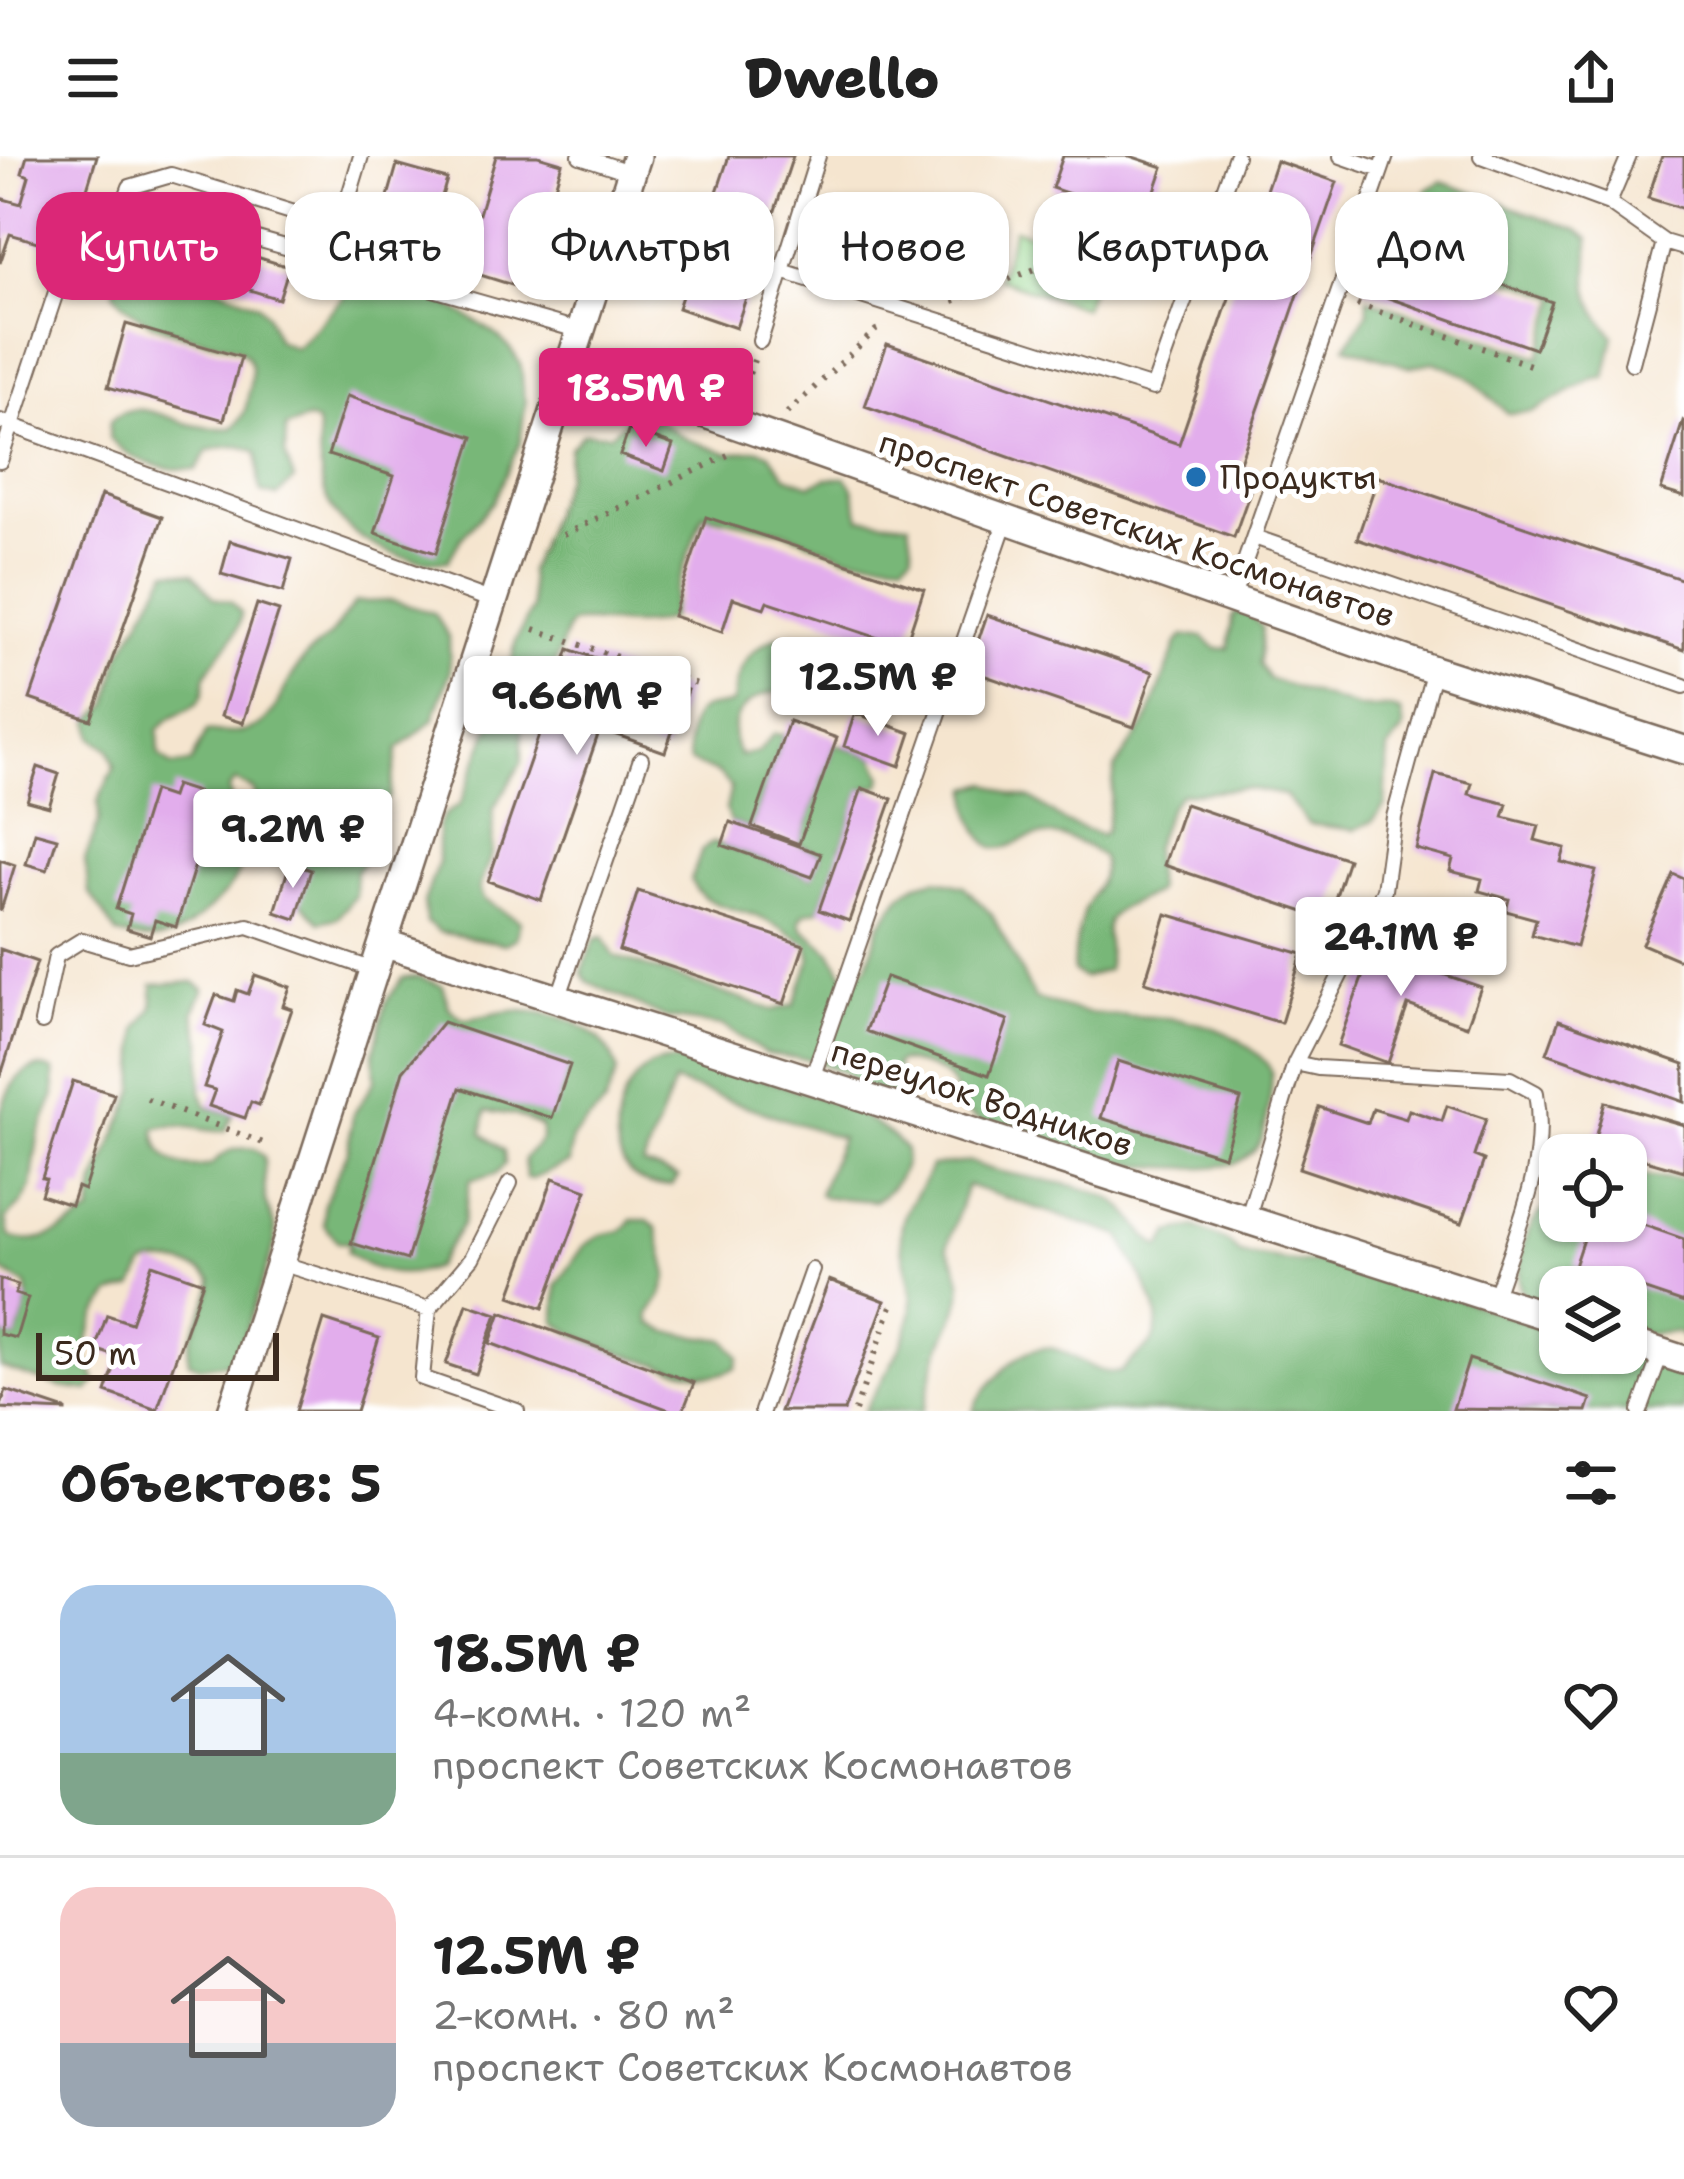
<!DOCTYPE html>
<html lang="ru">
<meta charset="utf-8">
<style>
body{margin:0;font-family:"Shantell Sans",sans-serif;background:#f2f2f2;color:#222;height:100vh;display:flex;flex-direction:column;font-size:45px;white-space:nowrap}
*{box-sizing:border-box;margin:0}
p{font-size:39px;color:#767676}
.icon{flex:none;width:66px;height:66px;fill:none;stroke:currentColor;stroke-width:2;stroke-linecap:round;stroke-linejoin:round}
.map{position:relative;height:1255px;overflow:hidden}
.drawer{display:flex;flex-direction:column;background:#fff;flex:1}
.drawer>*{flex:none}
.banner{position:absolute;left:36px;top:36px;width:1614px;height:108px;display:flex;gap:24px}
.controls{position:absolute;left:1539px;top:978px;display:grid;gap:24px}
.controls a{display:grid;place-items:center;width:108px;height:108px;border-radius:24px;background:#fff;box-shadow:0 3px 9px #0004;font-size:60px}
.scale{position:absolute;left:36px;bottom:30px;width:243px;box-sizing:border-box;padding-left:12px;border:6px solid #3b2a1e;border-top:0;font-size:33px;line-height:42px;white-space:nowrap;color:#3b2a1e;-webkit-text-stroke:9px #fff;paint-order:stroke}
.price{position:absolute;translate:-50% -102px;padding:0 27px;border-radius:12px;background:#fff;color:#222;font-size:39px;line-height:78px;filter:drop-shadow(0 3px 6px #0008)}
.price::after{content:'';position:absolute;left:50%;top:72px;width:36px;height:27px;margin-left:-18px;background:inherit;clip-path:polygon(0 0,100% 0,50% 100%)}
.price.active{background:#db2777;color:#fff}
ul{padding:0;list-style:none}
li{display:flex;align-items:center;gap:36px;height:300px;padding:0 60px}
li+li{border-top:3px solid #e0e0e0}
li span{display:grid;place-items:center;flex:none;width:336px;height:240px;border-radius:36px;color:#555}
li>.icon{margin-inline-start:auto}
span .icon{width:144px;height:144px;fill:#fffc;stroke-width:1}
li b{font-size:51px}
h2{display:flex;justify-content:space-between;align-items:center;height:144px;padding:0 60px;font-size:51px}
.pill{padding:0 42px;border-radius:36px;background:#fff;box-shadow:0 3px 9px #0004;font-size:42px;line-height:108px}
.pill.active{background:#db2777;color:#fff}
header{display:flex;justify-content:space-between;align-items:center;height:156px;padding:0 60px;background:#fff;font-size:54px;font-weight:800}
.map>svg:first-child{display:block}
.green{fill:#95d68d;stroke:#688056;stroke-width:3}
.forest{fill:#78b778;stroke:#5a704b;stroke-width:3}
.building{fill:#e2adec}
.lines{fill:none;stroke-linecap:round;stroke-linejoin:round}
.service-casing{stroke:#7c6b5c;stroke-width:18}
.minor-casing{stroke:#7c6b5c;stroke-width:32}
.path{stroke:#7c6b5c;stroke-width:6;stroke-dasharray:3 9;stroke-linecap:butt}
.service{stroke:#fff;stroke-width:14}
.minor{stroke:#fff;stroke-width:27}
.poi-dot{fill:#1f6fb2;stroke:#fff;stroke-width:4.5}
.labels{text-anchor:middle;stroke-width:10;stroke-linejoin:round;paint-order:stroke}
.poi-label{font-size:33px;fill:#3b2a1e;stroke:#fff;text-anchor:start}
.street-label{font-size:33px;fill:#3b2a1e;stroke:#fff}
</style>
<header><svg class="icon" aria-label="menu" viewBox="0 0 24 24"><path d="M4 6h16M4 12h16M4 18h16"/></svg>Dwello<svg class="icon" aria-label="share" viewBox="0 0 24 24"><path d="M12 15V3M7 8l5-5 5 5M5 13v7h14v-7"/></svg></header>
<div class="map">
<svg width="1684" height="1255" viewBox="0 0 1684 1255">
<rect width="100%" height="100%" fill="#fff"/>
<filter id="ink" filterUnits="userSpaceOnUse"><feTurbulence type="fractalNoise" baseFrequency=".00833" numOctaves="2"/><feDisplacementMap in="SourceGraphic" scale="24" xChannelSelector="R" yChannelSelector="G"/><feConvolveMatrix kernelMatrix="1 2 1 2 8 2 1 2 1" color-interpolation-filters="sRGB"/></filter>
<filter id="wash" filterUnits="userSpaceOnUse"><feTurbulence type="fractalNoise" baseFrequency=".004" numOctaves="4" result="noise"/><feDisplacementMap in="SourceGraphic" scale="48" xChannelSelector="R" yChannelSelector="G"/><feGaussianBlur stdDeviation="2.7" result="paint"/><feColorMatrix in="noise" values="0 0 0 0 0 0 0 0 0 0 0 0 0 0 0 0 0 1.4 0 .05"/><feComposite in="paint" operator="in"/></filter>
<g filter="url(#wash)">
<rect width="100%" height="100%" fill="#f5e5cf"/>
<path class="green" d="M1014 73 1101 101 1084 152 998 123Z"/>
<path class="forest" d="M1442 26 1578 74 1589 83C1589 129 1581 141 1614 180L1605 222H1595L1533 256 1507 257 1466 219 1434 206 1408 211 1346 190 1368 156 1367 142 1539 201 1558 141 1387 82 1384 70 1392 63 1415 62 1424 50 1427 33Z
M376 95 446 124 451 151C476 166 504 178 519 206 525 218 520 231 526 244L520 287 494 345 462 381 448 405C403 410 337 382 324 334 318 313 320 289 317 267L308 263 286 272 285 299 294 324 277 340 261 336C255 323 261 309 256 296 240 287 225 290 208 295L196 314C162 314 133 307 109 282L110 265C138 240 162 262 193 269 206 272 219 273 232 272 247 259 247 247 250 229 252 216 254 204 241 195 234 190 223 188 214 186 175 177 138 170 114 136L116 110C150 100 224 133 257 148L266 157 277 184 295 192C301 188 351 134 355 126 358 117 358 107 362 97Z
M630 262 656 263 686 283 730 298 756 293 769 297 786 320 810 329 827 322H846L853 332 860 362 909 367 913 396 904 405 846 400 783 375 703 358 675 435 670 462C641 478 581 459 570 469 566 472 545 538 543 548L522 563V606L493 654 492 697 479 732 483 743 520 765 516 782 505 788 439 776 426 766 424 746 438 707V670L444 659 460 648 508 526 516 484 532 453 529 415 566 319 570 292 583 277 610 278Z
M168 414 193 417 214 442 231 446 241 457C240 483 217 496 207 517 203 527 206 538 198 546 187 558 173 555 158 574L159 599 172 610 191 607 207 575C281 587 270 544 304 503 312 493 324 487 332 477 340 467 347 456 355 446L393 445 434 457 449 481 450 516 433 564 398 593 390 640 380 655 372 695 356 715 355 740 337 762 320 766 301 747 290 707 261 663 254 634 236 625 229 632C231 655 246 673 244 696 242 720 227 736 210 752 178 782 162 791 117 778L89 736 85 704 99 665 98 645 115 610 109 593 93 582 91 564 108 549 120 500Z
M1237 456 1250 459 1262 471 1259 508 1269 523 1359 552H1389L1401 556 1404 573 1388 593 1385 649 1373 665 1354 674 1308 668 1284 639 1245 632 1180 638 1169 652 1153 693 1156 735C1143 745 1123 748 1113 758 1098 772 1113 796 1107 814L1083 822 1073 815C1073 796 1078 774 1084 756 1091 736 1107 723 1102 701 1084 686 1053 673 1029 682 1015 687 1010 693 993 692 975 679 968 654 970 632L988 627 1013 639 1031 642 1066 667 1101 679 1106 675 1115 612 1147 566 1178 485 1184 480 1203 481 1217 493 1229 492 1232 461Z
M782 480 816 491C826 510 813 526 800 539 762 526 716 558 740 600L758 596 774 578 784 579 751 673 730 666 726 654 731 631 719 618 690 606C686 592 687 563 701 554 708 549 724 551 733 547 736 514 749 490 782 480Z
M835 588 874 601 883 621 880 629 862 633 819 754 805 757 800 764 802 772 831 796 843 818 861 816 868 809 879 770 902 738 917 728 936 723 964 730 992 759 1035 843C1053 847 1070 854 1088 857 1140 863 1191 855 1239 884 1249 891 1267 904 1271 915 1274 925 1265 978 1260 986 1256 994 1247 1001 1240 1005 1221 1014 1172 1012 1150 1010 1104 1006 1003 984 968 957 957 948 958 935 950 925 939 912 916 907 900 905L896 908 903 941 863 933 845 917 813 904 766 898 723 870 666 862 587 825 582 816 595 783 603 781 614 800 773 854 794 849 811 802 808 788C792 778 774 768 756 760 734 751 700 750 691 724L702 694 713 686 812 721 821 698 799 688Z
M418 821 443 830 449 852 462 863C482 863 498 854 518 855 559 856 608 872 617 916L605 948 572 982 569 1007 532 1023 526 1022 524 1003 541 984V970L515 959 486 955 482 977 504 995 505 1008 496 1018 470 1024 463 1067 435 1111C404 1124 372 1117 347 1096L350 1087 338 1086 324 1069V1048L348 995 353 959 375 924 374 896 386 846 403 822Z
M194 826 204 833 194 856 202 886 201 936 207 951 233 959 225 975C199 976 178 964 155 973 157 1005 181 1016 211 1009 225 995 234 990 255 993L264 1001 265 1045 275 1072V1086L236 1205 201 1211 189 1206C183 1179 211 1152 212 1123 198 1109 163 1101 145 1109L133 1132 112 1138 97 1158 84 1196 96 1225 89 1235 60 1231 0 1211 2 1179 16 1182 28 1142 26 1129 0 1114C0 1065 0 1011 0 962 3 936 25 900 54 915L55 939 38 980 31 1031 21 1048 6 1063 9 1080C37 1094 68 1073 91 1057L95 1028 135 935 138 873 153 851V829Z
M676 905C739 915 864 944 905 993 907 1014 893 1034 875 1045L825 1041 819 1038 841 982 674 926 643 1009 678 1021 672 1029C597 1038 608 936 648 912 656 906 667 906 676 905Z
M970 1006C1012 1024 1062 1021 1107 1041 1132 1052 1139 1079 1161 1092L1170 1077 1195 1071 1228 1086 1240 1098 1299 1107 1343 1105 1560 1177V1197H1626L1684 1208V1255H973C979 1239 990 1229 1001 1217 1057 1157 1077 1224 1121 1216 1130 1204 1141 1199 1150 1189 1175 1160 1131 1108 1121 1080L967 1029 947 1091C977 1139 954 1153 938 1198 931 1217 929 1236 923 1255H864C882 1221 913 1183 912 1143 911 1121 900 1099 901 1078 902 1048 923 1035 931 1010Z
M1626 1018 1684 1024V1183L1677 1176 1646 1178 1626 1172V1131H1560V1151L1526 1141 1520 1132C1517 1099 1527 1057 1560 1042V1065H1626Z
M632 1064H648L657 1072 668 1119 662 1139 649 1159 651 1167 668 1176 726 1184 739 1201 736 1212C726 1216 718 1220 708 1219 681 1218 571 1184 556 1165L557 1129 584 1090 601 1079 621 1075Z"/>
<g id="blocks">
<path class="building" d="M27 0H97L73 79 80 81 75 97 10 78 0 107V42L21 48 29 20 22 17Z
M496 0H538L562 7 525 133 375 86 397 9 447 23 440 47 479 58Z
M729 0H793L736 172 678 152Z
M1063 0H1130L1163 11 1145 64 1052 32Z
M1662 0H1684V53L1648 42Z
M1276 5 1337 26 1239 309 1257 316 1234 381 865 250 887 188 1179 288Z
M147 67 289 111 279 143 137 99Z
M1380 86 1552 146 1535 193 1363 133Z
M126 168 241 201 224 264 108 231Z
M347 240 473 281 436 397 375 377 394 320 328 299Z
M1683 265 1684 266V341L1661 334Z
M629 273 673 289 664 315 620 299Z
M1378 321 1684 424V494L1357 383Z
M101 339 162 361 91 564 30 543Z
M706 361 924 433 905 491 767 445 764 452 733 442 722 476 673 460Z
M230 385 292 403 283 436 221 418Z
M257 448 279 455 243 567 221 560Z
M987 459 1153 516 1134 571 968 514Z
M569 493 687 534 665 596 600 573 541 744 488 725Z
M855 557 911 577 900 610 844 590Z
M789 565 837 582 799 688 752 670Z
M38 611 59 618 49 651 27 645Z
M1435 618 1472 627 1469 638 1507 648 1503 661 1539 670 1535 684 1565 692 1561 706 1596 715 1576 791 1532 779 1536 763 1506 755 1509 743 1479 735 1482 723 1450 715 1453 703 1416 693Z
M175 629 200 637 196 649 212 654 176 771 155 764 150 780 127 773 131 758 116 753 153 635 171 641Z
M862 632 892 643 849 765 819 754Z
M1185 648 1348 703 1328 764 1164 709Z
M730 666 821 698 812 721 722 689Z
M35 676 57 682 47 714 26 708Z
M0 704 15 709 1 754H0Z
M290 707 311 714 296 763 275 756Z
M1673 718 1684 723V806L1642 788Z
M638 735 804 789 784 848 619 794Z
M1166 758 1302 798 1281 867 1145 826Z
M1376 783 1438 805 1434 815 1481 831 1467 870 1408 849 1388 907 1338 889Z
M0 793 37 806 1 919H0Z
M255 819 290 831 283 850 292 853 259 949 251 946 245 962 209 950 215 934 204 931 223 876 205 869 216 839 234 845 237 834 248 838Z
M886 821 1008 864 989 919 866 875Z
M1559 864 1684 908V946L1547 897Z
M443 866 570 909 552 962 460 932 407 1104 351 1087 403 915Z
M1118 905 1241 943 1224 1000 1101 962Z
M73 925 114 938 84 1034 77 1031 71 1049 41 1039 46 1023 42 1022Z
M1605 946 1684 969V1015L1593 989Z
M1447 950 1486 963 1474 1000 1484 1004 1462 1067 1299 1012 1319 951 1368 967 1373 953 1406 963 1409 954 1442 965Z
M553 1022 587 1034 543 1152 510 1140Z
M1626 1063 1684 1083V1147L1574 1110 1589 1065Z
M152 1108 203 1126 157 1254 106 1236 118 1201 95 1193 107 1159 131 1167Z
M0 1123 18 1129 15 1138 28 1142 16 1182 0 1178Z
M829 1124 885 1145 856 1223 844 1255H780Z
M467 1148 497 1158 476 1218 446 1208Z
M501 1156 694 1227 683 1255H672L490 1187Z
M324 1164 379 1182 356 1255H296Z
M1469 1203 1591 1243 1587 1255 1453 1253Z
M6 1234 66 1254V1255L0 1252Z"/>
</g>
</g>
<g filter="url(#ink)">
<use href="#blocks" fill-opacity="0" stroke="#7c6b5c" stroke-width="3"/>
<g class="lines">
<defs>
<path id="service" d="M580 0 632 17
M1341 0 1381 14
M1481 0 1609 47 1664 86 1684 92
M1609 47 1629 0
M176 60 581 175
M330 103 361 0
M782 115 1153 232 1236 0
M760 185 818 0
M1632 207 1664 86
M0 265 493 445
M0 305 65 109C112 101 115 71 130 31L171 19 340 71
M1254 381 1684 530
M1232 443 1386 0
M558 843 641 603
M42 866 56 800 82 784 129 798 248 770 374 814
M1295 907 1318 912 1510 923 1536 937C1549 1009 1516 1075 1494 1143
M811 925 1006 364
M510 1027 472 1102 429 1153 422 1222 517 1255
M1247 1064 1295 907 1384 734 1394 661 1434 514
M280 1107 429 1153
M762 1255 812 1114
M1640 1255 1661 1197"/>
<path id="minor" d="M569 210 1434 514 1684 594
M383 787 1560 1164
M1626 1185 1684 1204
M232 1255 637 0"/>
</defs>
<use href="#service" class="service-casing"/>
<use href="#minor" class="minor-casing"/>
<path class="path" d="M953 145 1192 52
M1357 148 1533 210
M745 229 754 204
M787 257 876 174 884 171
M563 379 728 299
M534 473 703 530
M147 943 266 988
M855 1255 893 1147"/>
<use href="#service" class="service"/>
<use href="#minor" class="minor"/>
</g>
</g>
<circle class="poi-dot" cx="1196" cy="321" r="12"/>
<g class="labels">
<g class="poi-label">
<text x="1220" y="333">Продукты</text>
</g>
<g class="street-label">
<text transform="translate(1137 372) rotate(19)" y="12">проспект Советских Космонавтов</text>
<text transform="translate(982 941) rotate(18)" y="12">переулок Водников</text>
</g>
</g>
</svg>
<div class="controls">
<a><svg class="icon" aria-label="locate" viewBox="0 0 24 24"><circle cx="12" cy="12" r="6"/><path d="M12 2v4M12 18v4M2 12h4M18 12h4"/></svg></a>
<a><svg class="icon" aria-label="layers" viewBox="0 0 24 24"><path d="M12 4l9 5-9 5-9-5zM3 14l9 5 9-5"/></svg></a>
</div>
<div class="scale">50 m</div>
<b class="price active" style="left:646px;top:294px">18.5M ₽</b>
<b class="price" style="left:878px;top:583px">12.5M ₽</b>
<b class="price" style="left:577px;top:602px">9.66M ₽</b>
<b class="price" style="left:293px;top:735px">9.2M ₽</b>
<b class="price" style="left:1401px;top:843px">24.1M ₽</b>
<div class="banner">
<a class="pill active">Купить</a>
<a class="pill">Снять</a>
<a class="pill">Фильтры</a>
<a class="pill">Новое</a>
<a class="pill">Квартира</a>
<a class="pill">Дом</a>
</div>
</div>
<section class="drawer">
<h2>Объектов: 5<svg class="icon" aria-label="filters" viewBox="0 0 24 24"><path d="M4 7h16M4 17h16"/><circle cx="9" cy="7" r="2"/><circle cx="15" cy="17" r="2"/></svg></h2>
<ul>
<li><span style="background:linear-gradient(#a9c7e8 70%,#7fa58c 0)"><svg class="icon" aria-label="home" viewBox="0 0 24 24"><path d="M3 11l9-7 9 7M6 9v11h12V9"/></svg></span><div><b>18.5M ₽</b><p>4-комн. · 120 m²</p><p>проспект Советских Космонавтов</p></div><svg class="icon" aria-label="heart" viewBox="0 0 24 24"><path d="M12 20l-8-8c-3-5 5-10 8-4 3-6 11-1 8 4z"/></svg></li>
<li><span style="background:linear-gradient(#f6c9c9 65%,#9aa5b1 0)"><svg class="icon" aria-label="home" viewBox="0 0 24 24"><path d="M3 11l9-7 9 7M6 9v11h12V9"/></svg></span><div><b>12.5M ₽</b><p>2-комн. · 80 m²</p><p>проспект Советских Космонавтов</p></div><svg class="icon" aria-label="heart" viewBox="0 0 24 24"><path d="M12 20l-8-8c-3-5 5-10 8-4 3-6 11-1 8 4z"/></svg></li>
</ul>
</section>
